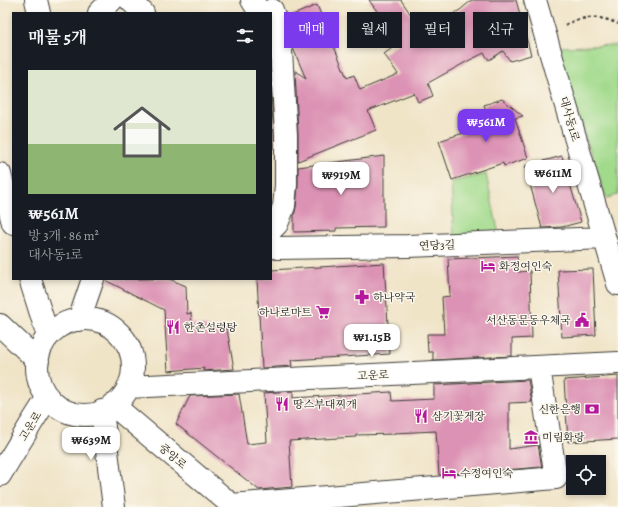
<!DOCTYPE html>
<html lang="ko">
<meta charset="utf-8">
<style>
body{margin:0;font-family:Alegreya,"Noto Serif KR",serif;background:#20242c;color:#f1f3f6;height:100vh;display:flex;flex-direction:column;font-size:15px;white-space:nowrap}
*{box-sizing:border-box;margin:0}
p{font-size:13px;color:#9ea1a6}
.icon{flex:none;width:22px;height:22px;fill:none;stroke:currentColor;stroke-width:2;stroke-linecap:round;stroke-linejoin:round}
.map{position:relative;flex:1;overflow:hidden}
.sheet{position:absolute;left:12px;top:12px;width:260px;height:268px;display:flex;flex-direction:column;background:#171b24;border-radius:0px;box-shadow:0 2px 6px #0003}
.sheet>*{flex:none}
.banner{position:absolute;left:284px;top:12px;width:274px;height:36px;display:flex;gap:8px}
.controls{position:absolute;left:566px;top:455px;display:grid;gap:8px}
.controls a{display:grid;place-items:center;width:40px;height:40px;border-radius:0px;background:#171b24;box-shadow:0 2px 6px #0003;font-size:20px}
.price{position:absolute;translate:-50% -34px;padding:0 9px;border-radius:8px;background:#fff;color:#222;font-size:13px;line-height:26px;filter:drop-shadow(0 1px 2px #0008)}
.price::after{content:'';position:absolute;left:50%;top:24px;width:12px;height:9px;margin-left:-6px;background:inherit;clip-path:polygon(0 0,100% 0,50% 100%)}
.price.selected{background:#7c3aed;color:#fff}
ul{padding:0;list-style:none}
li{display:grid;align-content:center;gap:8px;height:212px;padding:0 16px}
li+li{border-top:1px solid #363941}
li span{display:grid;place-items:center;height:124px;border-radius:0px;color:#555}
li>.icon{margin-inline-start:auto}
span .icon{width:72px;height:72px;fill:#fffc;stroke-width:1}
li b{font-size:17px}
h2{display:flex;justify-content:space-between;align-items:center;height:48px;padding:0 16px;font-size:17px}
.pill{padding:0 14px;border-radius:0px;background:#171b24;box-shadow:0 2px 6px #0003;font-size:14px;line-height:36px}
.pill.selected{background:#7c3aed;color:#fff}
.map>svg:first-child{display:block}
.green{fill:#a2da8c;stroke:#5f7b54}
.building{fill:#dc92b4}
.lines{fill:none;stroke-linecap:round;stroke-linejoin:round}
.minor-casing{stroke:#3c3a36;stroke-width:24}
.path{stroke:#3c3a36;stroke-width:2.5;stroke-dasharray:3 3;stroke-linecap:butt}
.minor{stroke:#fff;stroke-width:22}
.labels{text-anchor:middle;stroke-width:3;stroke-linejoin:round;paint-order:stroke}
.street-label{font-size:11px;fill:#1c1c1c;stroke:#fbf7ec}
.poi-label{font-size:11px;fill:#1c1c1c;stroke:#fbf7ec;text-anchor:start}
</style>
<div class="map">
<svg width="618" height="507" viewBox="0 0 618 507">
<rect width="100%" height="100%" fill="#fbf7ec"/>
<filter id="ink" filterUnits="userSpaceOnUse"><feTurbulence type="fractalNoise" baseFrequency=".025" numOctaves="2"/><feDisplacementMap in="SourceGraphic" scale="8" xChannelSelector="R" yChannelSelector="G"/><feConvolveMatrix kernelMatrix="1 2 1 2 8 2 1 2 1" color-interpolation-filters="sRGB"/></filter>
<filter id="wash" filterUnits="userSpaceOnUse"><feTurbulence type="fractalNoise" baseFrequency=".012" numOctaves="4" result="noise"/><feDisplacementMap in="SourceGraphic" scale="16" xChannelSelector="R" yChannelSelector="G"/><feGaussianBlur stdDeviation="0.9" result="paint"/><feColorMatrix in="noise" values="0 0 0 0 0 0 0 0 0 0 0 0 0 0 0 0 0 1.4 0 .05"/><feComposite in="paint" operator="in"/></filter>
<g filter="url(#wash)">
<rect width="100%" height="100%" fill="#f0e4c7"/>
<path class="green" d="M618 45V195L606 198 557 53 558 47Z
M486 174 499 235 454 236 451 182Z"/>
<g id="blocks">
<path class="building" d="M369 0H401L422 31 460 10 472 0H516L531 55 510 61 503 51 489 60 484 53 466 62 428 83 433 96 418 102 414 93 368 111 376 130 298 161V134L295 70 306 79 293 48 292 33 288 17 317 5 347 78 354 75 360 90 398 74 384 54 399 43Z
M271 93 274 135V148H271Z
M502 99 523 116 515 118 528 158 504 166 503 163 452 180 439 141 491 124 484 105Z
M384 156V227L336 228V231L294 232V216L296 207 298 186V167Z
M562 156 581 222 562 227 542 228 525 166Z
M517 256 518 272 530 271 532 338 512 339V356L433 360V352H428L427 334H444L442 297 450 296 448 259Z
M384 263 390 354 291 360 292 366 262 368 257 279H271V270Z
M593 269 596 335 562 337 558 270Z
M105 279H169L186 286 187 314 191 313 192 324 227 329 234 369 203 371 204 368 168 371 164 310 105 280Z
M618 376V439L568 442 564 380Z
M528 380 532 402 509 403V449L538 445 542 467 439 475 436 431 394 433V434L356 435V437L289 441 292 487 259 490 176 424 190 396 239 394 247 444 267 442 264 393 293 391V398L391 392 392 401 434 399V385Z"/>
</g>
</g>
<g filter="url(#ink)">
<use href="#blocks" fill-opacity="0" stroke="#3c3a36" stroke-width="1"/>
<g class="lines">
<defs>
<path id="minor" d="M36 0 39 13
M130 0 143 13
M252 0 260 13
M535 0 618 284
M99 13 112 0
M0 174 13 223
M271 230 277 224 284 206 286 185V135L280 34 272 10
M271 245 277 248 408 246 604 238
M30 279 48 336
M37 367a48 48 0 1 1 96 0a48 48 0 1 1-96 0Z
M79 320 93 279
M0 325 38 361
M128 387 618 363
M113 405 234 507
M102 411 114 507
M0 475 34 419 48 397
M231 505 556 478 539 367"/>
</defs>
<use href="#minor" class="minor-casing"/>
<path class="path" d="M565 25C582 16 601 15 618 24"/>
<use href="#minor" class="minor"/>
</g>
</g>
<defs>
<symbol id="hotel-bare" viewBox="-9 -9 18 18"><path d="M-6-4.5h1.5V1H6V5H4.5V3h-9V5H-6ZM-4 0a1.8 1.8 0 1 1 3.6 0ZM.5 0V-2.5h3Q6-2.5 6 0Z" fill="#b5179e" stroke="#fbf7ec" stroke-width="2.5" paint-order="stroke"/></symbol>
<symbol id="pharmacy-bare" viewBox="-9 -9 18 18"><path d="M-2-6h4v4h4v4h-4v4h-4v-4h-4v-4h4Z" fill="#b5179e" stroke="#fbf7ec" stroke-width="2.5" paint-order="stroke"/></symbol>
<symbol id="supermarket-bare" viewBox="-9 -9 18 18"><path d="M-6-5.5h2.5l.6 2H6L4.5 2H-2.5L-4.4-4H-6ZM-1.5 3.2a1.3 1.3 0 1 0 .1 0ZM3 3.2a1.3 1.3 0 1 0 .1 0Z" fill="#b5179e" stroke="#fbf7ec" stroke-width="2.5" paint-order="stroke"/></symbol>
<symbol id="civic-bare" viewBox="-9 -9 18 18"><path d="M-.6-6.5H3V-4.5H.6V-3L4-1V1h2V6H-6V1h2V-1L-.6-3ZM-1.2 2.5V6h2.4V2.5Z" fill="#b5179e" stroke="#fbf7ec" stroke-width="2.5" paint-order="stroke"/></symbol>
<symbol id="restaurant-bare" viewBox="-9 -9 18 18"><path d="M-5-6h1v4h1v-4h1v4h1v-4h1v5L-1.5 .5V6h-2V.5L-5-1ZM5-6V6H3V1.5H1.5Q1.5-4 5-6Z" fill="#b5179e" stroke="#fbf7ec" stroke-width="2.5" paint-order="stroke"/></symbol>
<symbol id="bank-bare" viewBox="-9 -9 18 18"><path d="M-6-4H6V4H-6ZM0-2.3a2.3 2.3 0 1 0 0 4.6a2.3 2.3 0 1 0 0-4.6Z" fill="#b5179e" stroke="#fbf7ec" stroke-width="2.5" paint-order="stroke"/></symbol>
<symbol id="museum-bare" viewBox="-9 -9 18 18"><path d="M0-6L6-3V-2H-6V-3ZM-5-1h2V3h-2ZM-1-1h2V3h-2ZM3-1h2V3H3ZM-6 4H6V6H-6Z" fill="#b5179e" stroke="#fbf7ec" stroke-width="2.5" paint-order="stroke"/></symbol>
</defs>
<g fill-rule="evenodd">
<use href="#hotel-bare" x="478" y="256" width="20" height="20"/>
<use href="#pharmacy-bare" x="352" y="287" width="20" height="20"/>
<use href="#supermarket-bare" x="313" y="302" width="20" height="20"/>
<use href="#civic-bare" x="572" y="310" width="20" height="20"/>
<use href="#restaurant-bare" x="163" y="317" width="20" height="20"/>
<use href="#restaurant-bare" x="272" y="394" width="20" height="20"/>
<use href="#bank-bare" x="582" y="399" width="20" height="20"/>
<use href="#restaurant-bare" x="411" y="406" width="20" height="20"/>
<use href="#museum-bare" x="521" y="427" width="20" height="20"/>
<use href="#hotel-bare" x="439" y="463" width="20" height="20"/>
</g>
<g class="labels">
<g class="street-label">
<text transform="translate(570 119) rotate(74)" y="4">대사동1로</text>
<text transform="translate(437 245) rotate(-2)" y="4">연당3길</text>
<text transform="translate(373 375) rotate(-3)" y="4">고운로</text>
<text transform="translate(30 426) rotate(-58)" y="4">고운로</text>
<text transform="translate(173 456) rotate(40)" y="4">중앙로</text>
</g>
<g class="poi-label">
<text x="499" y="270">화정여인숙</text>
<text x="373" y="301">하나약국</text>
<text x="312" y="316" text-anchor="end">하나로마트</text>
<text x="571" y="324" text-anchor="end">서산동문동우체국</text>
<text x="184" y="331">한촌설렁탕</text>
<text x="293" y="408">땅스부대찌개</text>
<text x="581" y="413" text-anchor="end">신한은행</text>
<text x="432" y="420">삼기꽃게장</text>
<text x="542" y="441">미림화랑</text>
<text x="460" y="477">수정여인숙</text>
</g>
</g>
</svg>
<div class="controls">
<a><svg class="icon" aria-label="locate" viewBox="0 0 24 24"><circle cx="12" cy="12" r="6"/><path d="M12 2v4M12 18v4M2 12h4M18 12h4"/></svg></a>
</div>
<b class="price selected" style="left:486px;top:143px">₩561M</b>
<b class="price" style="left:553px;top:194px">₩611M</b>
<b class="price" style="left:341px;top:196px">₩919M</b>
<b class="price" style="left:372px;top:358px">₩1.15B</b>
<b class="price" style="left:91px;top:461px">₩639M</b>
<div class="banner">
<a class="pill selected">매매</a>
<a class="pill">월세</a>
<a class="pill">필터</a>
<a class="pill">신규</a>
</div>
<section class="sheet">
<h2>매물 5개<svg class="icon" aria-label="filters" viewBox="0 0 24 24"><path d="M4 7h16M4 17h16"/><circle cx="9" cy="7" r="2"/><circle cx="15" cy="17" r="2"/></svg></h2>
<ul>
<li><span style="background:linear-gradient(#dfe7d0 60%,#8fb573 0)"><svg class="icon" aria-label="home" viewBox="0 0 24 24"><path d="M3 11l9-7 9 7M6 9v11h12V9"/></svg></span><div><b>₩561M</b><p>방 3개 · 86 m²</p><p>대사동1로</p></div></li>
</ul>
</section>
</div>
